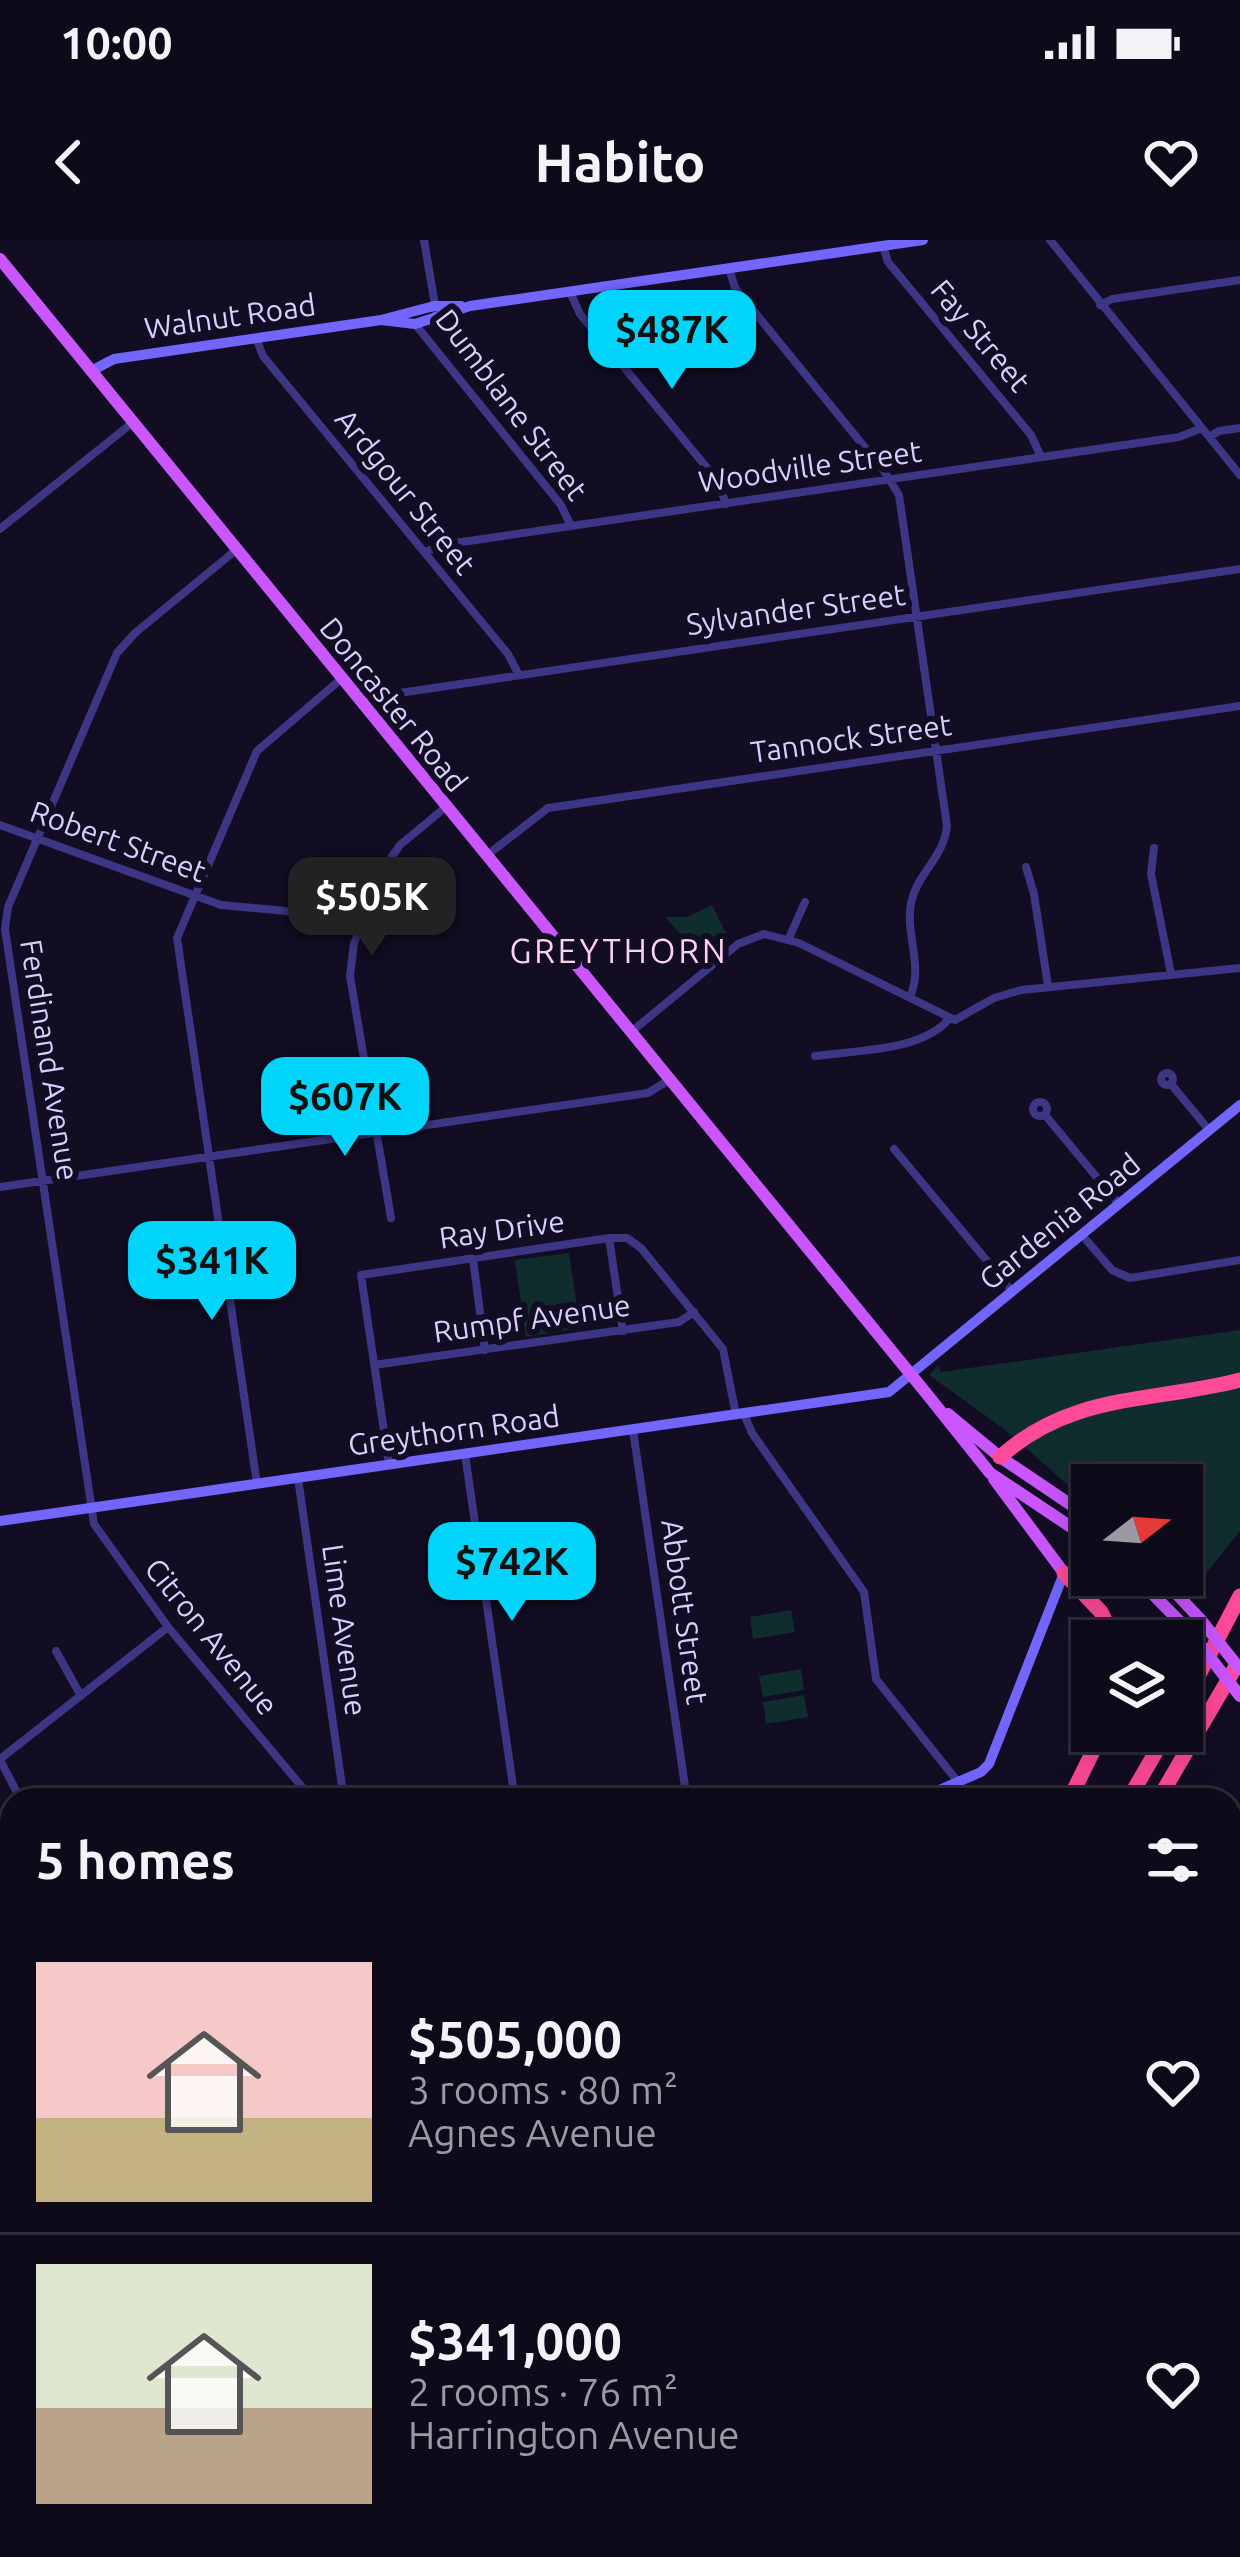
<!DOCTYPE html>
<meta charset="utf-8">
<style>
body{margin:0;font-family:Ubuntu,sans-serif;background:#1c1827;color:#f1f3f6;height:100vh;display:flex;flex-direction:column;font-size:45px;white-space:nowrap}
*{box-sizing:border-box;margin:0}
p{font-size:39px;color:#9b9aa2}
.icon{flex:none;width:66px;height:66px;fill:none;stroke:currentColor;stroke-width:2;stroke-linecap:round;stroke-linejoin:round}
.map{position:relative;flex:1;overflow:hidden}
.sheet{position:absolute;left:0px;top:1548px;width:1242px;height:771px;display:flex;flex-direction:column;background:#0e0a1a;border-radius:36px 36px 0 0;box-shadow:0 6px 30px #0003,0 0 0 3px #2e2b39}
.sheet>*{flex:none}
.needle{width:78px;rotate:73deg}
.tools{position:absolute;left:1071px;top:1224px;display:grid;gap:24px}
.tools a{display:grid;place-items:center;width:132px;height:132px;border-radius:0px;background:#0e0a1a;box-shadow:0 6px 30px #0003,0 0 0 3px #2e2b39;font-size:60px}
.price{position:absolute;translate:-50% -102px;padding:0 27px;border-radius:24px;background:#00d4fa;color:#111;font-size:39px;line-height:78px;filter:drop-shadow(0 3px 6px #0008)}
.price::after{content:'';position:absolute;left:50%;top:72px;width:36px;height:27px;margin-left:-18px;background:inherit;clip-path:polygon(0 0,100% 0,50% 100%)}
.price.current{background:#222;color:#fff}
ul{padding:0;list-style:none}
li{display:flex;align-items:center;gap:36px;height:300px;padding:0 36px}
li+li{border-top:3px solid #2e2b39}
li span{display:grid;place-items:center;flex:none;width:336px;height:240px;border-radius:0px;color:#555}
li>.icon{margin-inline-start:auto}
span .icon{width:144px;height:144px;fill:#fffc;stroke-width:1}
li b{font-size:51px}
h2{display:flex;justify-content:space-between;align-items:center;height:144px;padding:0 36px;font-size:51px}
.status{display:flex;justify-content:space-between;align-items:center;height:84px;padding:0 60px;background:#0e0a1a;direction:ltr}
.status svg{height:33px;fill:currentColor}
header{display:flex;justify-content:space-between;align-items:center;height:156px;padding:0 36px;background:#0e0a1a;font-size:54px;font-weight:600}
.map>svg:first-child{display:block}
.green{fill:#102d2d}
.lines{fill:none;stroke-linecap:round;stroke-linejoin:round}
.stream{stroke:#081a41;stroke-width:3}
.street{stroke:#3d3684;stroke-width:8}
.secondary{stroke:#7266ff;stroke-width:10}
.primary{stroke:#c956ff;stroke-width:12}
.highway{stroke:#ff4a97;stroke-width:15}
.primary-bridge{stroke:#c956ff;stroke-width:12}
.labels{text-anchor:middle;stroke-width:12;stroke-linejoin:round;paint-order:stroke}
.street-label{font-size:30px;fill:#d7cfff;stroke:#120d23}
.neighbourhood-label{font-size:33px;letter-spacing:3px;fill:#ffd1ec;stroke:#120d23}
</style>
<div class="status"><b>10:00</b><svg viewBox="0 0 49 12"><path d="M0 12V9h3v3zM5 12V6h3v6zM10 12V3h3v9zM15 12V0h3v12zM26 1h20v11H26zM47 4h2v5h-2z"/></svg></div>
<header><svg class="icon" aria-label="back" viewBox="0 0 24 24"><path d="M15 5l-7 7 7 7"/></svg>Habito<svg class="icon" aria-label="heart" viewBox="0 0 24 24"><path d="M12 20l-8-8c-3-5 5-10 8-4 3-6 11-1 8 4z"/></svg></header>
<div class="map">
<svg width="1240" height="2317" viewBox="0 0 1240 2317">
<rect width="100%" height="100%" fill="#120d23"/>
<path class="green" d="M712 665 726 693 697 712 665 677H687Z
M569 1013 580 1088 526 1097 515 1020Z
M1240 1090V1291L1193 1350 1174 1335H1182V1245H1092V1266L1004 1189 929 1135 938 1126 941 1132Z
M791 1370 795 1392 753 1399 750 1377Z
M801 1429 804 1450 763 1457 759 1436Z
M804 1455 808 1477 766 1484 763 1462Z
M443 2307H538L550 2317H443Z
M976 2307H1104L1107 2317H957Z"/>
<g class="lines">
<path class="stream" d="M693 2317 697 2307"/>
<path class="street" d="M424 0 437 77
M1050 0 1240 235
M883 6 888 22 1031 195 1041 217
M729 28 735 48 884 231 899 255 947 586C944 618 917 633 911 663 905 696 924 725 910 757
M570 52 580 74 717 240 726 264
M1100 65 1112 59 1240 40
M415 84 561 265 571 286
M256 98 263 116 508 414 519 435
M1209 197 1219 191 1240 188
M0 289 132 183
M236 310 135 393 117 413 8 667 5 689 94 1284 168 1387 313 1560
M424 312 448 304 1179 197 1202 188
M362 465 379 456 1240 329
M0 585 221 665 338 676 362 682
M1154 608 1151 634 1171 734
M486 616 548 568 1240 466
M1026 627 1034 654 1048 746
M789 698 805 662
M631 792 738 704 764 694 799 703 955 780 994 758 1021 750 1240 728
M815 816C856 810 922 812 950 778
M1161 839a6 6 0 1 1 12 0a6 6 0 1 1-12 0Z
M1171 844 1209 890
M1033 869a7 7 0 1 1 14 0a7 7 0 1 1-14 0Z
M1045 875 1119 964
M894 909 1012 1051
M0 947 648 853 669 840
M391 978 350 736 354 703 391 618 400 605 446 567
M1082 995 1112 1030 1130 1038 1240 1020
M609 998 623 1091
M473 1019 485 1110
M374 1125 679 1082 694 1072
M744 1174 752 1193 864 1352 876 1439 958 1542
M633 1190 687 1560
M465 1214 515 1560
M389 1225 361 1035 609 998H627L641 1008 723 1109 736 1175
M298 1238 344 1560
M257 1244 177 698 257 511 341 439
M56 1411 81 1456
M0 1519 168 1387
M0 1520 21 1560
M290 1560 304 1550
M0 1638H12
M1230 1878 1240 1873
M1230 2105 1240 2125
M0 2111 12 2109
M1230 2156 1240 2157
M0 2303 12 2301
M306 2307 321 2317
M1175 2315 1176 2317
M863 2317 864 2307"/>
<path class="secondary" d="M381 80 415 84 470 66 923 0
M91 131 114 119 381 80 434 66H461
M0 1281 889 1152 1240 865
M916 1560 981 1532 989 1524 1064 1333
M0 1911 12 1913
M0 1934 12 1936"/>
<path class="primary" d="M0 19 926 1153 990 1233 1092 1301
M948 1174 1000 1217 1092 1279
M994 1239 1064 1333
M1134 1335 1191 1393
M1159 1335 1200 1379"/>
<path class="highway" d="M1000 1217C1073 1152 1151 1163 1240 1140
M1064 1333 1101 1372 1115 1401
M1182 1467 1240 1356
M1069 1560 1103 1491
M1128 1560 1168 1491
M1158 1560 1235 1428
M1230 1845 1240 1841
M710 2317 715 2307
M745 2317 749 2307"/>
<path class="primary-bridge" d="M1200 1379 1240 1429
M1191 1393 1240 1456"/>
</g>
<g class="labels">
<g class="street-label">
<text transform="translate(230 77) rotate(-8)" y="10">Walnut Road</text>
<text transform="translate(980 96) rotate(50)" y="10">Fay Street</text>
<text transform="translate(511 165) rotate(53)" y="10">Dumblane Street</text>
<text transform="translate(810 227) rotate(-8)" y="10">Woodville Street</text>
<text transform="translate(405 252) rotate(51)" y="10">Ardgour Street</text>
<text transform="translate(796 370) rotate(-8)" y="10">Sylvander Street</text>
<text transform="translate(393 465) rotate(51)" y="10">Doncaster Road</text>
<text transform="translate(851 499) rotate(-8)" y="10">Tannock Street</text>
<text transform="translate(118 602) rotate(20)" y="10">Robert Street</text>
<text transform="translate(49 820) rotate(81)" y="10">Ferdinand Avenue</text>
<text transform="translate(1060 982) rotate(-39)" y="10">Gardenia Road</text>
<text transform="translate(502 990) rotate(-8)" y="10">Ray Drive</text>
<text transform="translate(532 1079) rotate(-8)" y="10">Rumpf Avenue</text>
<text transform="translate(454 1191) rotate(-8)" y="10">Greythorn Road</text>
<text transform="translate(684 1372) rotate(82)" y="10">Abbott Street</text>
<text transform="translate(344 1390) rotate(82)" y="10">Lime Avenue</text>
<text transform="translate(211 1397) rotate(51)" y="10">Citron Avenue</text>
</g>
<g class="neighbourhood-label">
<text x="619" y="723">GREYTHORN</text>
</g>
</g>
</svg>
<div class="tools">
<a><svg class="needle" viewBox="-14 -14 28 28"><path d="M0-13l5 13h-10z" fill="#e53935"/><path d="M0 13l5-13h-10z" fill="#9b9aa2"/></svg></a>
<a><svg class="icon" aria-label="layers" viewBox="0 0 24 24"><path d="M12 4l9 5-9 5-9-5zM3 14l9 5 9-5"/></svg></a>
</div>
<b class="price" style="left:672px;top:152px">$487K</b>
<b class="price current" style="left:372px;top:719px">$505K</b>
<b class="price" style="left:345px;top:919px">$607K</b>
<b class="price" style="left:212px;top:1083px">$341K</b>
<b class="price" style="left:512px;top:1384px">$742K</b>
<section class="sheet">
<h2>5 homes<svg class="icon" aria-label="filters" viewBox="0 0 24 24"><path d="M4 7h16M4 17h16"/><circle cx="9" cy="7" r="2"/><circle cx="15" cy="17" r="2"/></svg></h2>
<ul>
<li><span style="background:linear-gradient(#f6c9c9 65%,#c2b280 0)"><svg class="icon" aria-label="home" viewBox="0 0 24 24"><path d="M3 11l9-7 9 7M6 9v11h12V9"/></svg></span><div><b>$505,000</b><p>3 rooms · 80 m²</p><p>Agnes Avenue</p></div><svg class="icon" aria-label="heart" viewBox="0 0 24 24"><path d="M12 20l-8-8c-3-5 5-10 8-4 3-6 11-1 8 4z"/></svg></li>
<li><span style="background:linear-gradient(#dfe7d0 60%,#b9a48a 0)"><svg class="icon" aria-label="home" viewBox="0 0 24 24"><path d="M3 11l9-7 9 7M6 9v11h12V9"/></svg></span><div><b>$341,000</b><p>2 rooms · 76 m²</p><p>Harrington Avenue</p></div><svg class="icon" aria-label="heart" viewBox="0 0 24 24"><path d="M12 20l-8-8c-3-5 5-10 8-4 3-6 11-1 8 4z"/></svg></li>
</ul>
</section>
</div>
